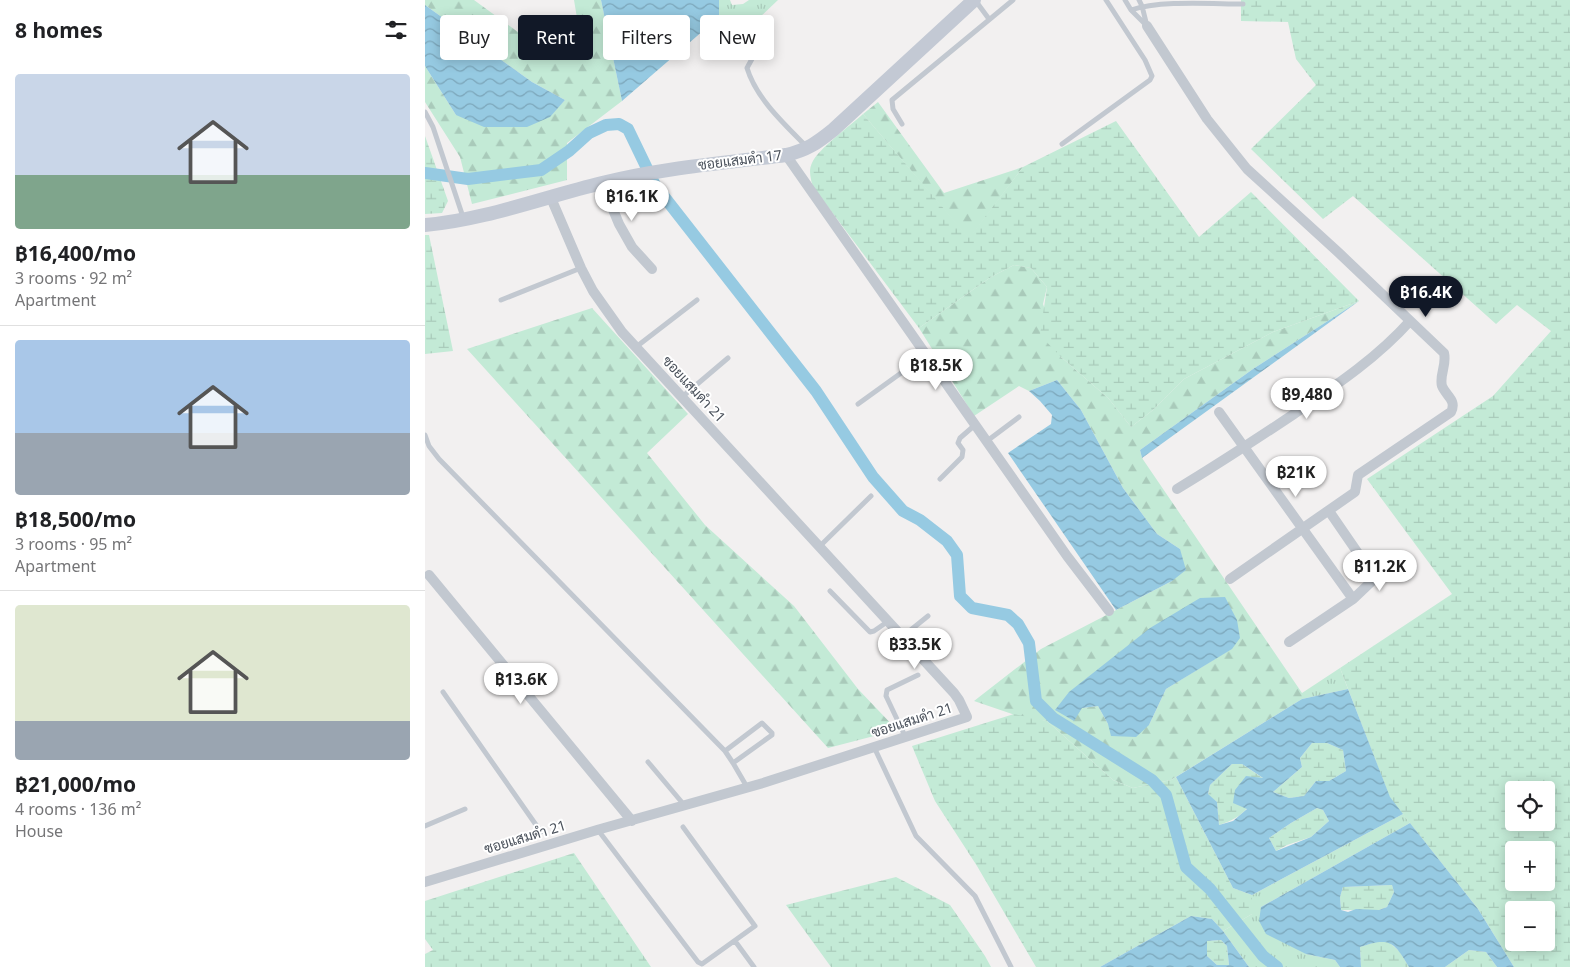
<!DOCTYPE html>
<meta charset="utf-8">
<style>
body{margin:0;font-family:"Noto Sans",Sarabun,sans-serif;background:#f2f2f2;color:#202124;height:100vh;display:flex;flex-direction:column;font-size:19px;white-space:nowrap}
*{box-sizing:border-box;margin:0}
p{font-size:16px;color:#757577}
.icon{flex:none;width:28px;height:28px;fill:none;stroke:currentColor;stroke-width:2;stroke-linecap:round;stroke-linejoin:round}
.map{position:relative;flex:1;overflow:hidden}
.details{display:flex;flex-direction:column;background:#fff;width:425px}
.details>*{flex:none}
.guide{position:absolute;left:15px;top:15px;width:475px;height:45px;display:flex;gap:10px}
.fabs{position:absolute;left:1080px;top:781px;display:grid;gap:10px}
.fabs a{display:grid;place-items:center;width:50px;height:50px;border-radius:5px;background:#fff;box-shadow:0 2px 12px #0003;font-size:25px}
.price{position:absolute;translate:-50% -42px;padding:0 11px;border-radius:18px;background:#fff;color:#222;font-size:16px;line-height:32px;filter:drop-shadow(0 1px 2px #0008)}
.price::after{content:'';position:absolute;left:50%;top:30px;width:15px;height:11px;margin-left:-8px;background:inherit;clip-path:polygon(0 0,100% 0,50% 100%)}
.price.active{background:#111827;color:#fff}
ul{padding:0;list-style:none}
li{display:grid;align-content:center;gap:10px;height:265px;padding:0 15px}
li+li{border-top:1px solid #e0e0e0}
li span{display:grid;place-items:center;height:155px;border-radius:5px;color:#555}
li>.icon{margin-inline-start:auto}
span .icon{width:90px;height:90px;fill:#fffc;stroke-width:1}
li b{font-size:21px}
h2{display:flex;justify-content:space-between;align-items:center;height:60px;padding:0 15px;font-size:21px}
.chip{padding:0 18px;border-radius:5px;background:#fff;box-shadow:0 2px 12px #0003;font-size:18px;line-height:45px}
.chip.active{background:#111827;color:#fff}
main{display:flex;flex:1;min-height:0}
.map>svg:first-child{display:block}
.grass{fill:url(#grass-tufts)}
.forest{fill:url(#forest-firs);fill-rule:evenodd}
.wetland{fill:url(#wetland-marsh);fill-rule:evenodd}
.water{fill:url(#water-waves);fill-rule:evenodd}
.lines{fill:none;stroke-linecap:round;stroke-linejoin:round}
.canal{stroke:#96cae2;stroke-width:12}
.lane{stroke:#c2c8d0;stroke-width:5}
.street{stroke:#c2c8d0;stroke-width:10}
.secondary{stroke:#c3c9d4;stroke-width:14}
.labels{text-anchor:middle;stroke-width:4;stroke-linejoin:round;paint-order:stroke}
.street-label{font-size:14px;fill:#4a515b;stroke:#fff}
</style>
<main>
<section class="details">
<h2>8 homes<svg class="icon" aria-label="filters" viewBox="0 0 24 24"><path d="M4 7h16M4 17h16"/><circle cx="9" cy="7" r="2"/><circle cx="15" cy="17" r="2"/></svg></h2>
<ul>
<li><span style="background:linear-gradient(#c9d6e8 65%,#7fa58c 0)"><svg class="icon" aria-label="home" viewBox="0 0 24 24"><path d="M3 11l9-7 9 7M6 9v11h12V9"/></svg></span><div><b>฿16,400/mo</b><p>3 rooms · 92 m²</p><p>Apartment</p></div></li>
<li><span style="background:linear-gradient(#a9c7e8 60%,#9aa5b1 0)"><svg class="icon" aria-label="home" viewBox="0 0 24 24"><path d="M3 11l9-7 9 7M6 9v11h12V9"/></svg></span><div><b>฿18,500/mo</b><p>3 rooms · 95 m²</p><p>Apartment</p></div></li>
<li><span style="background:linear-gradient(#dfe7d0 75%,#9aa5b1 0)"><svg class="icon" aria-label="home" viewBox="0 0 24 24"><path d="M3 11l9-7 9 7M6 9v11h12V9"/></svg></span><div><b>฿21,000/mo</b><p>4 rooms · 136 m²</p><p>House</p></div></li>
</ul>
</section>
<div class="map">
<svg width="1145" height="967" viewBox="0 0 1145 967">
<defs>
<pattern id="grass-tufts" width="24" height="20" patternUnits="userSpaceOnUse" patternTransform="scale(1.25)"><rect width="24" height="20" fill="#c3ead6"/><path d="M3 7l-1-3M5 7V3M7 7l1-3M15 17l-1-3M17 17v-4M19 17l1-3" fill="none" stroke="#a9caba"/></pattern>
<pattern id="forest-firs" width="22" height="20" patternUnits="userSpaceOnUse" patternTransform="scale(1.25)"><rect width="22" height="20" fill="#c3ead6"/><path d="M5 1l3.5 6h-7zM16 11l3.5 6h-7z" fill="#a9caba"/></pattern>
<pattern id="wetland-marsh" width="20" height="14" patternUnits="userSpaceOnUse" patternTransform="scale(1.25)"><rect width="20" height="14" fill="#c3ead6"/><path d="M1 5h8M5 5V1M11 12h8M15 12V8" fill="none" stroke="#a9caba"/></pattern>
<pattern id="water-waves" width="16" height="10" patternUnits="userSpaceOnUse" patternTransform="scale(1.25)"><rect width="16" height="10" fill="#96cae2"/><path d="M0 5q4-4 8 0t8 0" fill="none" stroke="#7ca6ba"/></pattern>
</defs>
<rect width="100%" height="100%" fill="#f2f0f0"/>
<path class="grass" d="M294 0H305L307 5 318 4 324 0H353L315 36C295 24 293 24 294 0Z
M915 668 923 689 877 699V693Z
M978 814 985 823 836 907 881 954 910 960 915 967H824L798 931 827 914V895Z"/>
<path class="forest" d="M0 0H49L116 49 156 42 149 0H176L197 101 142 143V180L47 204 35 157 0 102V66L31 115 125 116 140 100 107 82 0 5Z
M453 102 519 193 598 167 544 239 438 114Z
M589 265 606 268 622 287 618 304 636 357 684 399 706 427 728 410 759 379 848 332 934 301 828 369 715 450 717 458 877 693V699L746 780 708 788 688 780 622 721 599 718 549 701 616 649 747 581 755 549 732 534 698 488 656 410 632 380 604 391 594 386 549 416 494 328 566 277ZM806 649 741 689 724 725 683 724 673 706 657 708Z
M167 308 263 414 222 453 280 525 369 606 433 689 472 730 403 748 42 349Z"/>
<path class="wetland" d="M816 0H1145V967H1089L1053 909 965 798 915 668 1027 594 942 479 1068 396 1126 331 1092 305 1071 324 928 196 898 219 826 149 891 85 871 59 863 22 816 21ZM1089 790H1121V822H1089ZM1089 850H1121V882H1089ZM1089 910H1121V942H1089Z
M438 114 544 238 598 167 691 121 774 237 826 192 934 301 848 332 759 379 728 410 706 427 684 399 636 357 615 335 622 287 606 268 589 265 566 277 494 328 388 187C386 179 383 171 387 163 392 150 426 125 438 114Z
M0 136 23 201 17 213 0 214Z
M0 235H4L28 351 0 354Z
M589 714 622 721 688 780 708 788 746 780 751 777 808 888 827 895V914L798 931 787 919 766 916 675 967H611L552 866 510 801 487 746Z
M887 743H902L918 750 921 771 904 781H891L879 796 864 798 848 792 877 767 875 758Z
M807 764H817L839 779C825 804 823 816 794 825L792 802 783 795 785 785Z
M892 808 898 810 904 821 886 837 862 845 851 851 844 838 866 823Z
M149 853 226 967H0V954L8 950 0 939V901Z
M471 877 525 905 560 956 566 967H406L361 905Z
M967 885 969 892 962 907 954 910H916L915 897 918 887Z
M796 940 802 946 804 965H792L782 956V941Z
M950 942H964L975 952 984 967H936L935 947Z
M1044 950 1061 952 1072 967H1020Z"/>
<path class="water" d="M176 0H294V17L197 101Z
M0 5 107 82 140 100 125 117 102 127H59L31 115 0 66Z
M934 301 717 458 715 450 828 369Z
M632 380 656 410 698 488 732 534 755 549 761 570 747 581 691 610 583 453 626 424 627 415 615 401 604 391Z
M800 597 812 620 815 638 807 649 741 689 724 725 711 737 686 736 683 724 673 706 657 708 649 721 630 710 644 692 725 628 775 598Z
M923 689 965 797 978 814 827 895 808 888 751 777 877 699ZM887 743H902L918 750 921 771 904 781H891L879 796 864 798 848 792 877 767 875 758ZM807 764H817L838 778 821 776 810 790 808 803 822 809 808 821 794 825 792 802 783 794 785 785ZM892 808 898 810 904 821 886 837 851 851 844 838 866 823Z
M985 823 1053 909 1089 967H1072L1061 952 1044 950 1020 967H984C969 941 964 937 935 947L936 967H915L910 960 881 954 841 934 834 921 836 907ZM967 885 969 892 962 907 954 910 931 909 923 912 916 910 915 897 918 887Z
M766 916 787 919 798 931 824 967H675ZM796 940 802 946 804 965H792L782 956V941Z"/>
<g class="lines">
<path class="canal" d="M0 173 43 179 116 170 144 151 164 133 181 125 194 124 203 129 230 185 391 391 448 477 478 511 495 520 522 541 532 555 535 596 547 608 583 615 593 624 604 643 611 701 628 718 727 780 741 795 761 867 785 889 838 956 852 967"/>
<path class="lane" d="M550 0 564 19
M700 0 706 10 722 26
M714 0 717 6 722 26
M706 10C735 0 787 4 818 4
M328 57 322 68C331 98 359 124 381 146
M0 112 8 127 38 217
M477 124 468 109 467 100 588 0
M637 144 725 80 727 76 720 60 681 0
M76 300 156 268
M211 347 272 300
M257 397 303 358
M433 404 501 355
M0 435 4 446 14 459 300 751 308 763 322 787
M562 441 594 417
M515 479 537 457 538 450 533 443 535 438 550 425
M394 547 446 496
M405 591 445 632 449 631 462 622
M477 637 503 616
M18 692 116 832
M480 736 461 696 462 690 493 675
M449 747 491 836 550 896 586 967
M300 751 337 723 347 733V735L308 763
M223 762 260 806
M0 826 40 809
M173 830 273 962 277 964 330 926 258 827
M310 941 329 967"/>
<path class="street" d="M722 26 782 119 822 169 914 253 1019 353C1022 365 1014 375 1017 386 1021 396 1032 400 1026 412L933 475 930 492 805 579
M361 155 642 556 684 611
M177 183 194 224 207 247 227 269
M794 412 928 599
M752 489C792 465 830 440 869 414 910 386 952 358 985 321
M4 575 207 821
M864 642 928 599 948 580V575L904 511
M0 882 172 830 338 783 542 717 534 700 529 693 197 332 168 291 156 268 126 198"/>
<path class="secondary" d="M0 225C59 220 119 197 177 183 237 168 299 163 361 155 382 150 392 143 408 130L549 0"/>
</g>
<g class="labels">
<g class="street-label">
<text transform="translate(315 160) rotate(-7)" y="5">ซอยแสมดำ 17</text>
<text transform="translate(269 389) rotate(47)" y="5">ซอยแสมดำ 21</text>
<text transform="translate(487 720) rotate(-18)" y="5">ซอยแสมดำ 21</text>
<text transform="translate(100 837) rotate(-17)" y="5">ซอยแสมดำ 21</text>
</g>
</g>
</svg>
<div class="fabs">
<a><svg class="icon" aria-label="locate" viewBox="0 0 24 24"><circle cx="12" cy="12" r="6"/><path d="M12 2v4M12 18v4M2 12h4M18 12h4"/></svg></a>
<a>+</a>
<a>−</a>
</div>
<b class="price" style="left:207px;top:222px">฿16.1K</b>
<b class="price active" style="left:1001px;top:318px">฿16.4K</b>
<b class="price" style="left:511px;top:391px">฿18.5K</b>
<b class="price" style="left:882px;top:420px">฿9,480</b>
<b class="price" style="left:871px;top:498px">฿21K</b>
<b class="price" style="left:955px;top:592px">฿11.2K</b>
<b class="price" style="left:490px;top:670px">฿33.5K</b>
<b class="price" style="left:96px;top:705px">฿13.6K</b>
<div class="guide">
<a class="chip">Buy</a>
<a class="chip active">Rent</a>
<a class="chip">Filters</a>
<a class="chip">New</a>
</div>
</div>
</main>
